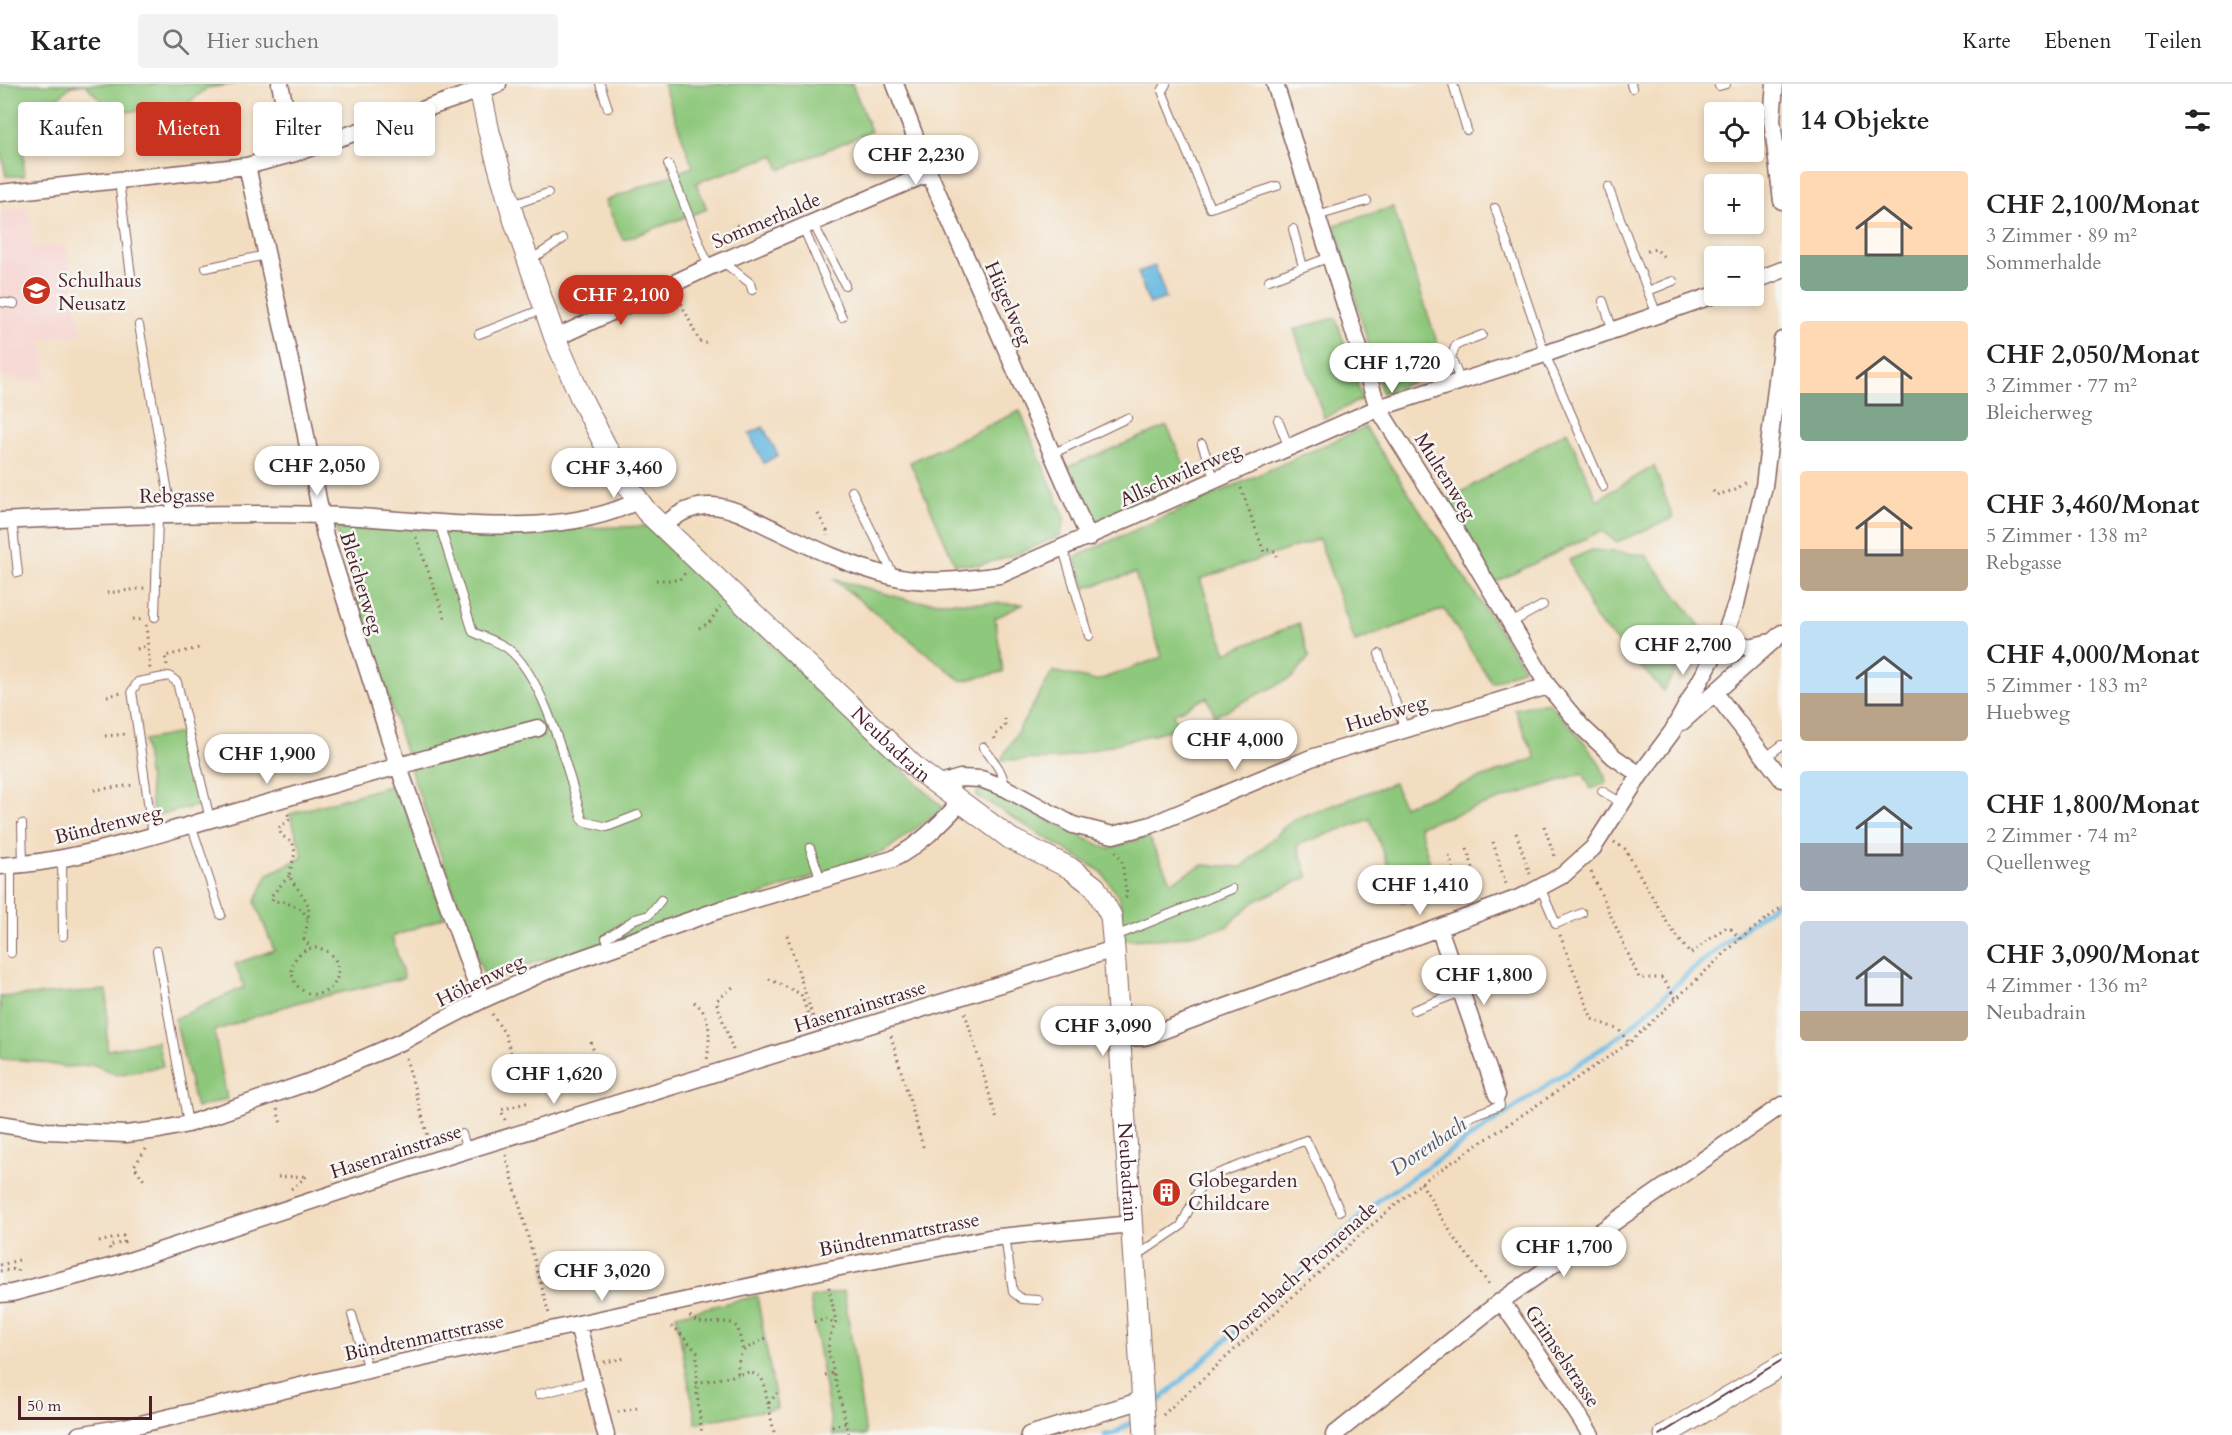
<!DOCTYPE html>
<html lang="de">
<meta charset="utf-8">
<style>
body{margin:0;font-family:Cardo,serif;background:#f2f2f2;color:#222;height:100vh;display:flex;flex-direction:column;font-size:22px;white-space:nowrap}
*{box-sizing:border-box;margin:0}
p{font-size:20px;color:#767676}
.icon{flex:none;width:33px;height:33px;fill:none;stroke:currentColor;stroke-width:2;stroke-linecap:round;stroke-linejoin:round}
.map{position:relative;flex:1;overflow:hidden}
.panel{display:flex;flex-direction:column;background:#fff;width:450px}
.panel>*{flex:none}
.hud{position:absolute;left:18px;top:18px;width:570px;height:54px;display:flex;gap:12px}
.buttons{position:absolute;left:1704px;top:18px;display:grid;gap:12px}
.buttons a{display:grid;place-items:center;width:60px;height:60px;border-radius:6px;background:#fff;box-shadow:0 3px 9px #0003;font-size:30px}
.scale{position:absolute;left:18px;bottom:15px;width:134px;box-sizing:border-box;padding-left:6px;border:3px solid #4a1f2b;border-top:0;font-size:16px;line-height:21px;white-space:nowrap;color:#4a1f2b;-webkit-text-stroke:4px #f6f6f2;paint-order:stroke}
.price{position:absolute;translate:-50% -51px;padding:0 14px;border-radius:21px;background:#fff;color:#222;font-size:20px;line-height:39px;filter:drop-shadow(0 2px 3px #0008)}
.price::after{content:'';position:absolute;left:50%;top:36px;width:18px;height:14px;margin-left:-9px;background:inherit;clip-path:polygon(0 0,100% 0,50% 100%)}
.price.selected{background:#c8321e;color:#fff}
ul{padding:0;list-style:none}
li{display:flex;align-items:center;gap:18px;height:150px;padding:0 18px}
li span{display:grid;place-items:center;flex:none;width:168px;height:120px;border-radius:6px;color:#555}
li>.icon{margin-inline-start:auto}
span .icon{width:72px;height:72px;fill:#fffc;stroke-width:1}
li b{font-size:26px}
h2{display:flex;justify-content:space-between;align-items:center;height:72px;padding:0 18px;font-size:26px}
.pill{padding:0 21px;border-radius:6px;background:#fff;box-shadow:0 3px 9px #0003;font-size:21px;line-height:54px}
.pill.selected{background:#c8321e;color:#fff}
header{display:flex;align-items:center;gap:36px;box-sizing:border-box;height:84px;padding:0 30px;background:#fff;border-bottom:2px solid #e0e0e0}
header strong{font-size:28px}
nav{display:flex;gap:33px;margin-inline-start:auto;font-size:21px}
.search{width:420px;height:54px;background:#f2f2f2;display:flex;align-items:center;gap:15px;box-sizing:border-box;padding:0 21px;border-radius:6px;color:#767676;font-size:22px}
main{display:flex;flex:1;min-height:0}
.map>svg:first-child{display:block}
.built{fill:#f7d0cc}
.green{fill:#8ec87c;stroke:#6c7454;stroke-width:1.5}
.water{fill:#66bae2;stroke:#586c86;stroke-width:1.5}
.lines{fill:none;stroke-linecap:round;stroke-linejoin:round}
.stream{stroke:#66bae2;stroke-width:5}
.service-casing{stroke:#85625f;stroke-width:10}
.minor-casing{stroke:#85625f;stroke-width:19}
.tertiary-casing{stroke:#85625f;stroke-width:23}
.path{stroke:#85625f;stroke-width:3;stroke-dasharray:1.5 4.5;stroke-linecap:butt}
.service{stroke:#fff;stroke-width:8}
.minor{stroke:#fff;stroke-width:16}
.tertiary{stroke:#fff;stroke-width:21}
.tram{stroke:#4a1f2b;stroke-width:1.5}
.path-bridge{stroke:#85625f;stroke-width:3;stroke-dasharray:1.5 4.5;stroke-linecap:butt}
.labels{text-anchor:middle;stroke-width:5;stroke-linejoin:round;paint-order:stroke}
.street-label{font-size:20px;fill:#4a1f2b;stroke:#f6f6f2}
.poi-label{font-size:20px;fill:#4a1f2b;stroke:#f6f6f2;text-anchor:start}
.water-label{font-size:21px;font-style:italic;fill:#54556b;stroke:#f6f6f2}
</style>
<header>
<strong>Karte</strong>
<div class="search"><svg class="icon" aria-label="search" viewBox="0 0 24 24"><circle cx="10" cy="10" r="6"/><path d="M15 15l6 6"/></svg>Hier suchen</div>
<nav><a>Karte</a><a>Ebenen</a><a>Teilen</a></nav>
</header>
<main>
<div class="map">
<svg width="1782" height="1351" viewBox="0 0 1782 1351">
<rect width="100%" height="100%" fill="#f6f6f2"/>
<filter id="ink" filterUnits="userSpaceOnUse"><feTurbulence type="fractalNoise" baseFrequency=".0167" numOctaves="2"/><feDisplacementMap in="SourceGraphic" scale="12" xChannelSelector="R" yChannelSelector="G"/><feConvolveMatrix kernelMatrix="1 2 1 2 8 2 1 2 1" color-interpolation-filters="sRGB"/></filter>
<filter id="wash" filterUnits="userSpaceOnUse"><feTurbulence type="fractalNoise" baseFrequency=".008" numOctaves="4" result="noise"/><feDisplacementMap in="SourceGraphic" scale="24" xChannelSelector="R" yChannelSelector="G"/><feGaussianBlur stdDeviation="1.35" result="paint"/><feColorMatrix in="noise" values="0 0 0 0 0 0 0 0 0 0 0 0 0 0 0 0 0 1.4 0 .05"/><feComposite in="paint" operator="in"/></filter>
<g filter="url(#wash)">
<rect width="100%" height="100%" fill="#f3ddc0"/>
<path class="built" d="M28 123 34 164 66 160 82 250 41 256 47 295 35 297 0 292V126Z"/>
<path class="green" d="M0 0H234L207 4 184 23 113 29 85 0 71 2 23 45 24 92H6L0 63Z
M663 0H807L808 2 813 0H852L871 47 780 86 775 71 696 99 707 125 623 156 605 117 693 83Z
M1393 123 1446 286 1382 309 1335 141Z
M1336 234 1362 315 1324 334 1294 245Z
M1020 327 1065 434 1060 452 1017 470 980 481 955 480 910 378Z
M1167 342 1190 394 1095 439 1068 383Z
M1365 343 1524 584 1492 599 1444 525 1355 558 1319 455 1200 495 1226 569 1299 539 1309 573 1293 593 1215 632 1207 613 1173 630 1180 643 1058 675 1001 676 1053 587 1096 597 1162 573 1135 489 1085 504 1075 473Z
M1567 347 1597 416 1654 382 1673 434 1617 458 1601 447 1494 499 1449 415Z
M647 442 943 724 885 767 677 841 537 877 487 900 413 693 336 445H557Z
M1592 466 1646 471 1700 542 1664 607 1595 535 1569 476Z
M833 495 912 517 1024 520 995 534 1003 588 962 597Z
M1548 618C1564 637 1605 674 1606 699L1591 705 1583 689 1419 742 1438 807 1402 818 1370 735 1297 761 1308 793 1255 817 1226 843 1176 854 1125 856 1119 814 1102 788 976 711 981 704 1108 765 1148 752 1171 798 1203 781 1242 783 1292 736 1394 699 1403 722 1536 674 1514 625Z
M181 649 198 722 153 732 144 656Z
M396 700 444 833 392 853 404 894 295 919 214 947 227 1015 196 1024 175 935 244 903 235 880 274 866 255 818 268 790 303 773 290 730Z
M107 906V966L157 957 163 982 116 991 95 981 65 983 33 977 0 975V913Z
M844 1207 866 1351H833L810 1214Z
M757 1212 777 1324 696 1339 676 1231Z"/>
<path class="water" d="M1155 182 1166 214 1149 220 1138 188Z
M763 343 778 371 764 379 749 350Z"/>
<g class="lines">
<path class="stream" d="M1148 1327 1380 1115 1624 949 1692 886 1782 814
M1105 1351 1115 1349 1138 1334"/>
</g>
</g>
<g filter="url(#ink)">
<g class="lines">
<defs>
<path id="service" d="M600 0 608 24
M1166 0 1162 7 1210 124 1277 102
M1453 0 1467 46
M1631 0 1632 4
M1719 2 1726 0
M668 80 709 183
M119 97 131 192
M1608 103 1657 231
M512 121 548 109
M1495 124 1545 270 1603 403
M1317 132 1367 117
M813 139 845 201
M803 143 842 233
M1293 145 1303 183
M530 176 563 155
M722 177 750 199 752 206
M206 184 266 171
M1269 196 1330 173
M1648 207 1673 197
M1603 217 1613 247
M0 218 14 220
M139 241 172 431
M479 250 543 225
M1460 296 1451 273 1456 261 1482 251
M1278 336 1289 364
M1202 360 1215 396
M1052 370 1127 334
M584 385 611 373
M852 407 894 492
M12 436 18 489
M439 439 473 548C483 553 497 557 507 564 546 593 568 691 583 737L607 743 638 731
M1063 465 1089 552
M155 533 158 433
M1511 539 1543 521
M1379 570 1405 646
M983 663C993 676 1004 688 1005 704
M1765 674 1782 661
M1602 707 1622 719
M22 740 23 781
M191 740 221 831
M153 752 132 607 138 598 169 592 177 598 210 735
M810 764 821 796
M62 775 63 852
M1540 803 1556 840 1582 829
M1113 853 1232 805
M611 865 606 854 635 835 649 831 661 816
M157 867 188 1040
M11 869V781
M1414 926 1461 908
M1466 1034 1500 1021 1497 1011
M462 1050 467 1066
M1005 1152 1013 1208 1022 1215 1038 1216
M1135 1173 1181 1142 1204 1095 1306 1056 1340 1127
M352 1231 368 1286
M539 1310 592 1297"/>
<path id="minor" d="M280 0 295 69
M895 0 929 89 1089 454
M1275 0 1378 324 1454 444 1548 602 1582 643 1614 673 1640 691
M1775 0 1772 36 1782 117
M247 82 302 331 325 452 398 681 482 916
M0 109 247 82 295 69 498 0
M1754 197 1782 186
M555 254 709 183 929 89
M0 437C106 432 213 428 319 431 413 433 555 461 639 416
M663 443C677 429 692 421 712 422 734 423 756 437 776 446 813 464 850 482 891 492 927 501 963 496 1000 491L1378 324 1545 270 1714 211
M1724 553 1749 563 1771 558
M1715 609 1782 695
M1682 638 1782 549
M937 701 960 694 981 695 1005 704 1073 741 1113 751 1151 741 1311 674 1548 602
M0 782C76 778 149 752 222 732 327 702 432 672 538 644
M1439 844 1497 1011
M1121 954 1144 953 1156 949 1524 812 1563 791 1593 764 1640 691 1672 648 1724 553 1736 520 1764 402 1782 256
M0 1040 46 1047 126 1050 159 1046 188 1040 309 998 401 958 482 916 549 886 722 825 893 775C921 760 938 742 960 719
M0 1210 12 1209 114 1182 435 1076 1114 865
M1501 1217 1559 1301 1591 1351
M578 1241 606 1351
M79 1351 141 1340 368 1286 825 1186 989 1154 1132 1140
M1029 1351 1143 1316
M1334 1351 1501 1217 1782 1021"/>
<g id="tertiary">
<path id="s1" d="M479 0 489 48 514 135 555 254 581 314 621 392 646 427 918 686 1011 755 1070 784 1095 803 1111 832 1114 865 1145 1351"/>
<path d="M1665 1351 1782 1281"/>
</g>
</defs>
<use href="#service" class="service-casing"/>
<use href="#minor" class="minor-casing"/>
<use href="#tertiary" class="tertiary-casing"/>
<path class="path" d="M736 141 748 145 750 149
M1647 167 1656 165 1665 174
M679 214 699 257 706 259
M1241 404 1264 468 1268 466 1275 467 1277 472
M1713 407 1716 411 1735 406 1748 397
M818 430 827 447V452
M416 453 446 537
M656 496H679L686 488
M107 509 145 504
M133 535 143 536
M146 541 150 585
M699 544 709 539 720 523
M137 565 148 561
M167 581 165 572 199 564
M107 612 121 609
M105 652 127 650
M995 655 994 652 1005 642V635
M94 706 134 701
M288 730 290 735 279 744 281 751 293 759 295 769 289 792C310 824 313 815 304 855L311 864
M1544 742 1556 776
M1516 749 1530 790
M1493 758 1506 801
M1614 758 1625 765 1668 840 1690 870 1726 843 1731 845
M1467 765 1481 810
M1116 767 1122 777 1127 812 1123 817
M1449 772 1464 817
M1591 788 1639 894H1662L1677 916
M289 792 271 812 273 817 284 818 302 825 307 835
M787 851 815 940
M1560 851 1592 935 1619 946 1629 959
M292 887a23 23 0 1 1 46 0a23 23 0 1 1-46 0Z
M769 895 801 910 812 942
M694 918C713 932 710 955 707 976
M965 929 997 1036
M492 930 505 950 515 982
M891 952 924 1066
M591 958 605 1005
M733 966 716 917 733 903
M406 974 430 1060
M569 993 599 983
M277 1025 281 1040
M505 1036 501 1026 529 1018
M146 1065 134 1082 146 1099
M506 1071 549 1230
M278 1093 307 1092 291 1105
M1421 1099 1453 1152 1491 1203
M99 1158 123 1152 124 1158 109 1162 110 1166
M0 1181 19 1176
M0 1187 17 1185 18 1190
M829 1203 836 1238 830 1252 828 1265 849 1351
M690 1232C700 1244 718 1236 732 1239L738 1244 743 1267
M814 1238 826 1235 835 1240
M671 1243 675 1244 697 1268V1310L702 1351
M604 1278 626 1274
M825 1291 834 1289
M696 1299 738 1291
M768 1320 764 1299 760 1292 749 1288 738 1291C736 1265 748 1264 768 1253
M618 1328 637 1324
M1163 1331 1359 1152 1421 1099 1629 959 1740 855 1782 823
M832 1342 846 1339
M774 1348 768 1320 777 1309"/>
<use href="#service" class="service"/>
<use href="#minor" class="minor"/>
<use href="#tertiary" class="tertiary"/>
<path class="tram" d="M1659 1351 1782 1276"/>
<path class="path-bridge" d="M1731 845 1740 855"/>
</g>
</g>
<defs>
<symbol id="school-disc" viewBox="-11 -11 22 22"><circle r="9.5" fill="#c8321e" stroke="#f6f6f2"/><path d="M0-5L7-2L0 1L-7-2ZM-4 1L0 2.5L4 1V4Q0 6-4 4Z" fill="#fff"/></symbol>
<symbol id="building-disc" viewBox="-11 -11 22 22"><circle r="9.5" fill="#c8321e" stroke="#f6f6f2"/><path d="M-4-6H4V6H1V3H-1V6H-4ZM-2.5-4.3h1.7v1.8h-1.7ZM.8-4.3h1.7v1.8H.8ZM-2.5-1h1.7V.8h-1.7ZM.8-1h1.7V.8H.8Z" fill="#fff"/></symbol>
</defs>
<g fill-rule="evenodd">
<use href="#school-disc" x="20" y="190" width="33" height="33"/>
<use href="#building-disc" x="1150" y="1092" width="33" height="33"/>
</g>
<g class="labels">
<g class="street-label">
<text transform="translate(766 136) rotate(-23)" y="7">Sommerhalde</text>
<text transform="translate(1009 219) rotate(66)" y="7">Hügelweg</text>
<text transform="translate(1180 390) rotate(-24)" y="7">Allschwilerweg</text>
<text transform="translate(1446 392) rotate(58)" y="7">Multenweg</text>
<text transform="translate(177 411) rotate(-1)" y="7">Rebgasse</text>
<text transform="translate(362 499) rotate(73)" y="7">Bleicherweg</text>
<text transform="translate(1386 629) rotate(-17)" y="7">Huebweg</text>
<text dy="7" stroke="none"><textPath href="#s1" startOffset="800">Neubadrain</textPath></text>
<text transform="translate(108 740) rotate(-14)" y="7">Bündtenweg</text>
<text transform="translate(480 896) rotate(-26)" y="7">Höhenweg</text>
<text transform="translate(860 922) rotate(-17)" y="7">Hasenrainstrasse</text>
<text transform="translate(396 1067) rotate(-18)" y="7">Hasenrainstrasse</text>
<text dy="7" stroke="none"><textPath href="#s1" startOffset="1340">Neubadrain</textPath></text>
<text transform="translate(899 1150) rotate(-11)" y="7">Bündtenmattstrasse</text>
<text transform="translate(1300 1187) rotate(-42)" y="7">Dorenbach-Promenade</text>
<text transform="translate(424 1253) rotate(-12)" y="7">Bündtenmattstrasse</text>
<text transform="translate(1563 1272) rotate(56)" y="7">Grimselstrasse</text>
</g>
<g class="poi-label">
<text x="58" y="203">Schulhaus<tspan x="58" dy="23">Neusatz</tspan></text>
<text x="1188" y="1103">Globegarden<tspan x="1188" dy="23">Childcare</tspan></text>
</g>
<g class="water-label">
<text transform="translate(1428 1062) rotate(-34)" y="7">Dorenbach</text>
</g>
</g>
</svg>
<div class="buttons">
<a><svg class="icon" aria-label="locate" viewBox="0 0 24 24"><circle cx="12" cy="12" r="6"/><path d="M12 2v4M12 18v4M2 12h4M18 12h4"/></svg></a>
<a>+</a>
<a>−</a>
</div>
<div class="scale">50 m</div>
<b class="price" style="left:916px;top:102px">CHF 2,230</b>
<b class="price selected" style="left:621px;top:242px">CHF 2,100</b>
<b class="price" style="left:1392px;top:310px">CHF 1,720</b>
<b class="price" style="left:317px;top:413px">CHF 2,050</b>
<b class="price" style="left:614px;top:415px">CHF 3,460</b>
<b class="price" style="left:1683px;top:592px">CHF 2,700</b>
<b class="price" style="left:1235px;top:687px">CHF 4,000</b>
<b class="price" style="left:267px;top:701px">CHF 1,900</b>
<b class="price" style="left:1420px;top:832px">CHF 1,410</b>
<b class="price" style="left:1484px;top:922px">CHF 1,800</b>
<b class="price" style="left:1103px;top:973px">CHF 3,090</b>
<b class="price" style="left:554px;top:1021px">CHF 1,620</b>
<b class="price" style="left:1564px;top:1194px">CHF 1,700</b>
<b class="price" style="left:602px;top:1218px">CHF 3,020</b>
<div class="hud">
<a class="pill">Kaufen</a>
<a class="pill selected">Mieten</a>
<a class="pill">Filter</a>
<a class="pill">Neu</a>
</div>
</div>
<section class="panel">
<h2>14 Objekte<svg class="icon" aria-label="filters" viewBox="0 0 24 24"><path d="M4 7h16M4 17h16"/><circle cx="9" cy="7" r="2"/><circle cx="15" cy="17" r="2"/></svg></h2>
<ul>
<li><span style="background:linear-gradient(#ffd9b3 70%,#7fa58c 0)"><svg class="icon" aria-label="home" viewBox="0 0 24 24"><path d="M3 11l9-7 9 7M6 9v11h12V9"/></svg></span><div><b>CHF 2,100/Monat</b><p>3 Zimmer · 89 m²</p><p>Sommerhalde</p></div></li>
<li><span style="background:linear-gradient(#ffd9b3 60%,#7fa58c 0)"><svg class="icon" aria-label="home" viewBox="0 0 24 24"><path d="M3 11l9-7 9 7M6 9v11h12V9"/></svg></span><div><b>CHF 2,050/Monat</b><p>3 Zimmer · 77 m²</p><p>Bleicherweg</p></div></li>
<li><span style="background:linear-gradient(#ffd9b3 65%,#b9a48a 0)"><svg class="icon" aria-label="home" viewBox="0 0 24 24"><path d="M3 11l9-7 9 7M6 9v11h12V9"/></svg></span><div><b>CHF 3,460/Monat</b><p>5 Zimmer · 138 m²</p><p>Rebgasse</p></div></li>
<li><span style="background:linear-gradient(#bfe0f5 60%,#b9a48a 0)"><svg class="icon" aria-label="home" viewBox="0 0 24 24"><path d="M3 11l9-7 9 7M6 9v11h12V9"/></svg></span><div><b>CHF 4,000/Monat</b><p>5 Zimmer · 183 m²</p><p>Huebweg</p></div></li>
<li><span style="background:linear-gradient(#bfe0f5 60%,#9aa5b1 0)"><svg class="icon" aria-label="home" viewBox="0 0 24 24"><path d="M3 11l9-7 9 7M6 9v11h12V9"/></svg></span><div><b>CHF 1,800/Monat</b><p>2 Zimmer · 74 m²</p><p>Quellenweg</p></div></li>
<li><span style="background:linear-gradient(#c9d6e8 75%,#b9a48a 0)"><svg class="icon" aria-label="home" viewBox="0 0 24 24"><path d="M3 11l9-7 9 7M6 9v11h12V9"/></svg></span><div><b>CHF 3,090/Monat</b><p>4 Zimmer · 136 m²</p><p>Neubadrain</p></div></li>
</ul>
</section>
</main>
